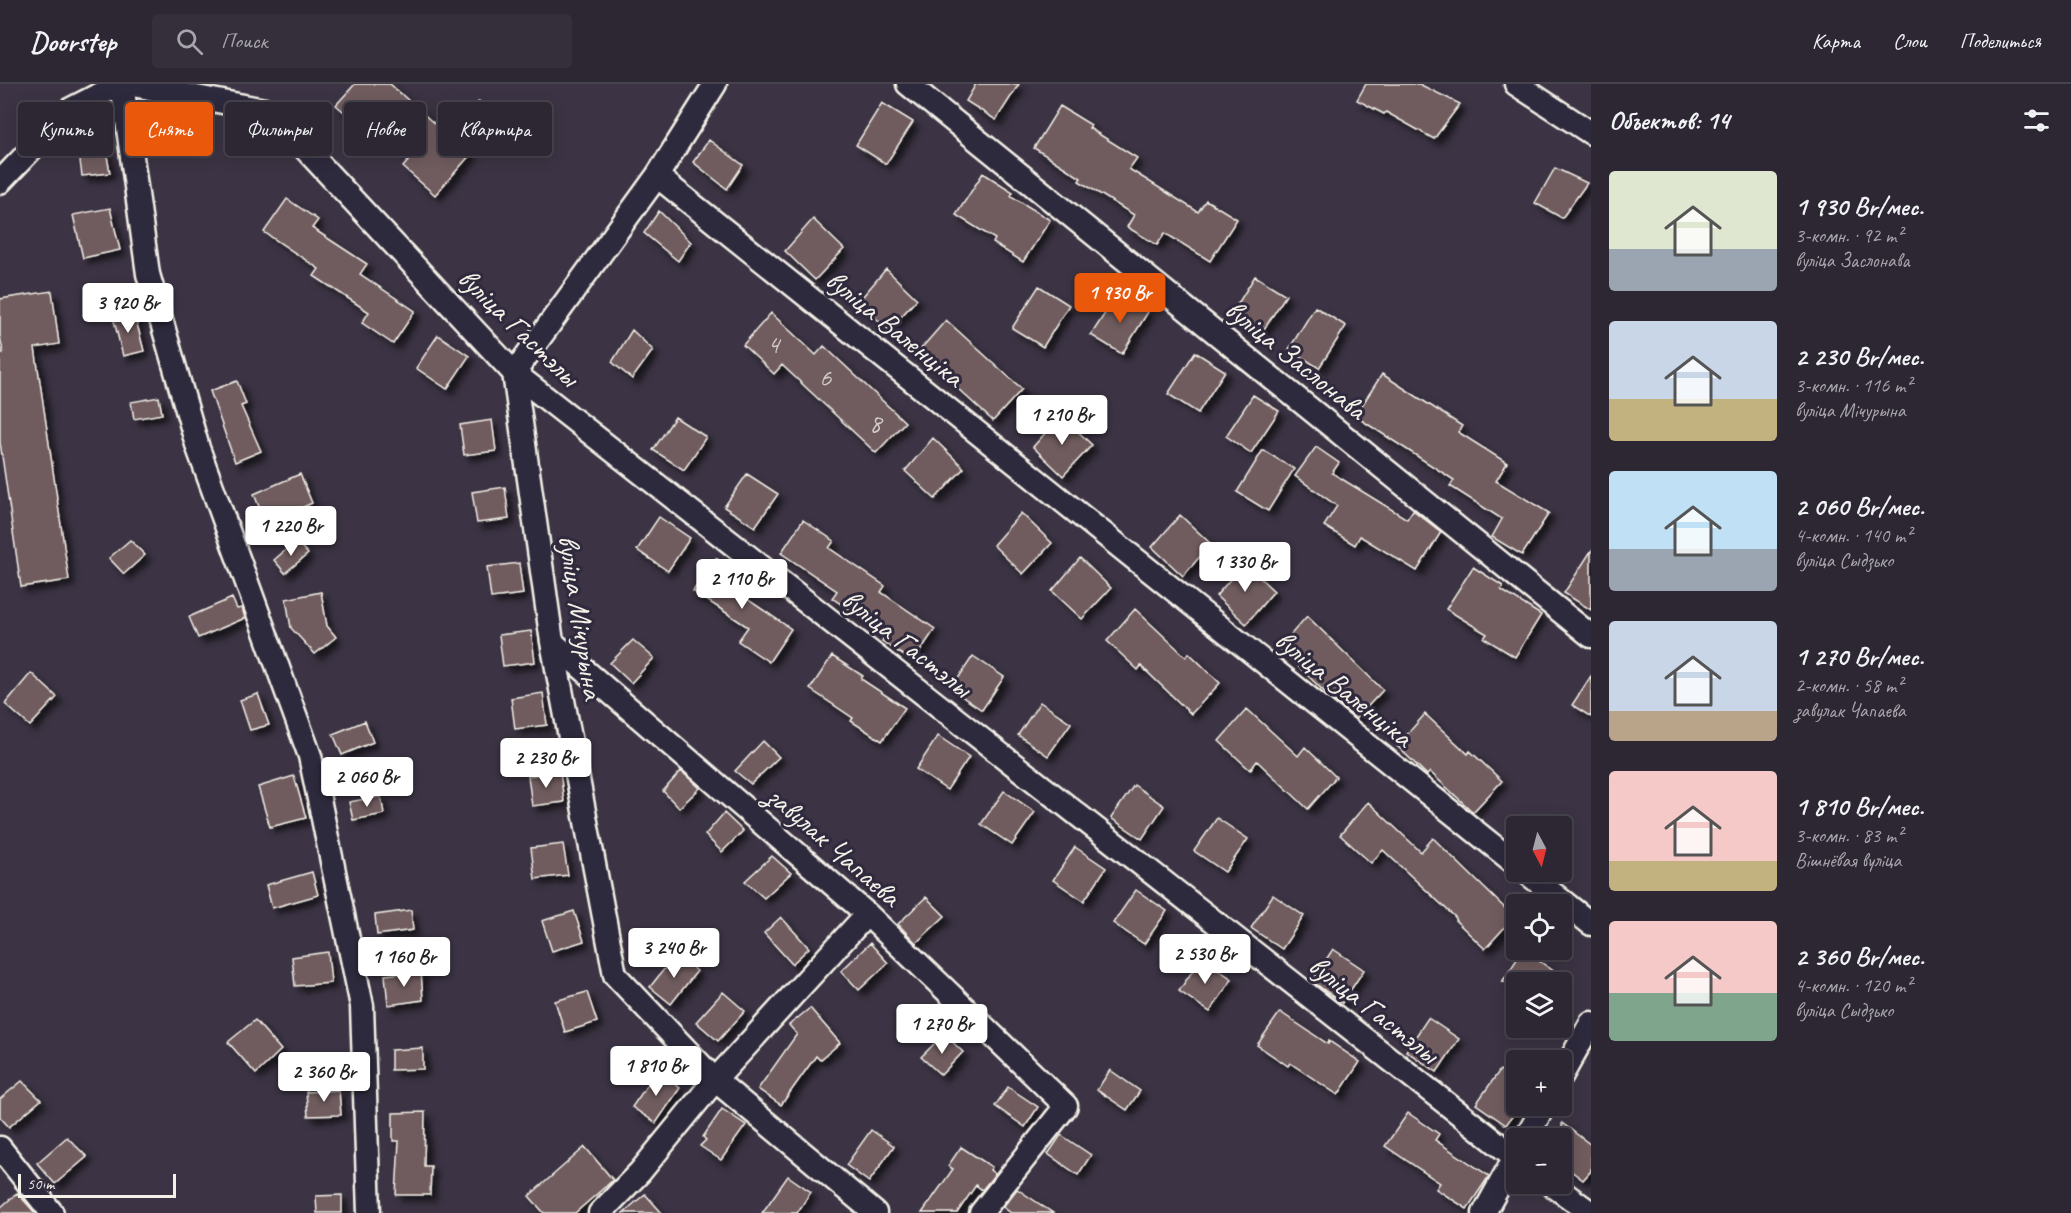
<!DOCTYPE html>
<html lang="ru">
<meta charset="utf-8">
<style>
body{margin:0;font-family:Caveat,sans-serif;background:#352f3b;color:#f1f3f6;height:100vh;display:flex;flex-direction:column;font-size:22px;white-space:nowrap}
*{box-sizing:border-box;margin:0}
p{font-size:20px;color:#a7a5ac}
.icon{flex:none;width:33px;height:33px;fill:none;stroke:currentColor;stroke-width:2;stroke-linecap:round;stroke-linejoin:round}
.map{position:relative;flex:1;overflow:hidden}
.side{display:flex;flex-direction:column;background:#2d2733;width:480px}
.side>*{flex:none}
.top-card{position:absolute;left:18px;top:18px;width:570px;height:54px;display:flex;gap:12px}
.needle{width:39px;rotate:173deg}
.controls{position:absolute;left:1506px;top:732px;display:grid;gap:12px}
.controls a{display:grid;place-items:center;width:66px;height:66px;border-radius:6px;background:#2d2733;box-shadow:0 3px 15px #0003,0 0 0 2px #48444e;font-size:30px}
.scale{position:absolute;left:18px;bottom:15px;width:158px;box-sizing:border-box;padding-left:6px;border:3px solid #f4f1e8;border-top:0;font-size:16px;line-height:21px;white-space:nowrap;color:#f4f1e8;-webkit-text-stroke:4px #2f2a3d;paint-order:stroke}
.price{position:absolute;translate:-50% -51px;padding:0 14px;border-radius:6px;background:#fff;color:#222;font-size:20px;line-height:39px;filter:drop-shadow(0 2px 3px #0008)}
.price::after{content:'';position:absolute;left:50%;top:36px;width:18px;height:14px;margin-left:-9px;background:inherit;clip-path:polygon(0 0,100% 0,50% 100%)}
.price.active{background:#ea580c;color:#fff}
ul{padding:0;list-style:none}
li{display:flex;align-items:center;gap:18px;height:150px;padding:0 18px}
li span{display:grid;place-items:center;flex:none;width:168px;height:120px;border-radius:6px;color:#555}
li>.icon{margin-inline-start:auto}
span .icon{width:72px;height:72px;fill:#fffc;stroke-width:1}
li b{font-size:26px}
h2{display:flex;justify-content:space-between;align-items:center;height:72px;padding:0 18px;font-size:26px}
.pill{padding:0 21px;border-radius:6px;background:#2d2733;box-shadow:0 3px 15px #0003,0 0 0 2px #48444e;font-size:21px;line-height:54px}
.pill.active{background:#ea580c;color:#fff}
header{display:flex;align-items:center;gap:36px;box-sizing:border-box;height:84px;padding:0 30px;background:#2d2733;border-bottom:2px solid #48444e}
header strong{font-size:28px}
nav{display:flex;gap:33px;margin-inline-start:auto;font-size:21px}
.search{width:420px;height:54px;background:#352f3b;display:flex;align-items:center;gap:15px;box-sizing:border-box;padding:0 21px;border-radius:6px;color:#a7a5ac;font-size:22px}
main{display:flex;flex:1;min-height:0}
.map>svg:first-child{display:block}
.building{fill:#705b5e;stroke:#f4f1e8;stroke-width:1.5;filter:url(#shadow)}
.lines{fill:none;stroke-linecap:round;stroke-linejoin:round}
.minor-casing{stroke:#f4f1e8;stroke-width:27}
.minor{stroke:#2f2a3d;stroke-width:22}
.labels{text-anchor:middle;stroke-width:6;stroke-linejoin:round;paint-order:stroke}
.number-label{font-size:27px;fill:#d3ccc6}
.street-label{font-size:30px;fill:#f4f1e8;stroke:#2f2a3d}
</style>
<header>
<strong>Doorstep</strong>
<div class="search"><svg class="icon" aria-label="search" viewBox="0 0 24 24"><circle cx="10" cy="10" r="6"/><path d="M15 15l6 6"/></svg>Поиск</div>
<nav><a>Карта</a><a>Слои</a><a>Поделиться</a></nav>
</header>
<main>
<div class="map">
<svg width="1591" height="1129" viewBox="0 0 1591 1129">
<defs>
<filter id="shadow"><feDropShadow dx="5.5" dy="5.5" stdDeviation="3" flood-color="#0009"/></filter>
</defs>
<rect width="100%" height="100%" fill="#3c3444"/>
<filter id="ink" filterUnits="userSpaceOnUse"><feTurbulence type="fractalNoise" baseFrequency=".0167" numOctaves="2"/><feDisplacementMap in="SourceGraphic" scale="12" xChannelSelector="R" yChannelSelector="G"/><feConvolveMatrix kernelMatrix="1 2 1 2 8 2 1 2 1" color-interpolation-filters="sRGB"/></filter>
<g filter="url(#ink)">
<path class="building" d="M355 0H390L448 52 479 17 496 32 467 65 472 69 435 111 403 83 409 76 363 35 358 40 336 21Z
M976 0H1019L996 36 966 17Z
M1366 0H1419L1460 20 1434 55 1386 28 1384 30 1357 16Z
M882 19 913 38 886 80 856 61Z
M1060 22 1091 41 1089 44 1137 74 1129 85 1198 128 1206 116 1237 135 1210 177 1165 149 1157 161 1127 143 1134 131 1079 97 1081 94 1034 64Z
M709 56 743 81 727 105 693 78Z
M106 66 110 89 82 92 79 69Z
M1555 84 1587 99 1562 134 1535 119Z
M983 89 1013 108 1011 112 1050 136 1023 178 993 159 995 155 956 131Z
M287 115 318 136 312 144 367 180 360 190 415 227 393 260 362 239 369 228 314 192 319 185 264 148Z
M110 124 120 166 83 174 73 131Z
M659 127 691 158 678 177 644 149Z
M813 135 844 165 815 196 785 167Z
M886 185 917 215 889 246 858 218Z
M1255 192 1286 211 1259 253 1229 234Z
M1039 202 1069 221 1043 263 1012 244Z
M52 207 59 260 35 264 69 496 21 503 0 358V269H3L0 251V215Z
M1118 209 1148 228 1122 270 1091 251Z
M1315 223 1346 242 1319 284 1289 265Z
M134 228 144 267 123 272 113 233Z
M771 229 816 271 824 262 905 338 876 369 782 281 774 290 743 261Z
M946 236 1022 305 993 337 918 268Z
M632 246 653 266 632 295 612 278Z
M438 251 469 272 447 305 416 284Z
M1195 268 1225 287 1198 329 1168 310Z
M1382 290 1462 342 1458 348 1507 379 1496 397 1549 429 1522 471 1492 453 1502 435 1450 402 1454 396 1355 332Z
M237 297 246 320 241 322 261 367 235 378 210 307Z
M1253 311 1279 327 1251 369 1226 352Z
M159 313 162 330 134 335 131 318Z
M1061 331 1092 361 1063 392 1033 363Z
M675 333 706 353 684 386 653 366Z
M492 336 496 367 464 371 460 341Z
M933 354 964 384 935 415 905 387Z
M1316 363 1339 379 1332 389 1407 435 1413 426 1441 448 1417 487 1360 452 1355 461 1324 442 1337 422 1295 392Z
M1263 366 1294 385 1268 427 1237 408Z
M300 390 312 419 266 440 254 410Z
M747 390 778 410 755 443 724 423Z
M505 403 509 435 477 439 472 408Z
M1021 429 1052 459 1023 490 993 461Z
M1180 431 1211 460 1183 492 1152 463Z
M659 433 690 454 668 487 637 466Z
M803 436 834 457 829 464 885 502 881 508 935 545 913 578 882 557 886 550 832 514 837 507 781 469Z
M130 456 145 471 124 490 109 474Z
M296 457 308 470 285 489 274 476Z
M1591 467V526L1564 509Z
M716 474 747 495 737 508 791 545 769 578 738 557 748 543 693 507Z
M1080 474 1111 504 1082 535 1052 507Z
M519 479 523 510 491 514 487 483Z
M1244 479 1274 507 1246 540 1216 512Z
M1473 483 1503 502 1501 506 1541 531 1515 573 1484 554 1487 550 1446 525Z
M321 508 327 542 336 553 315 570 291 544 286 515Z
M232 514 237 525 242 524 245 534 198 554 189 533Z
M1135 525 1186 573 1189 569 1220 599 1191 630 1141 582 1138 586 1107 557Z
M1307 532 1383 606 1356 635 1331 614 1279 564Z
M531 547 535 578 503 582 499 551Z
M633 556 654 574 631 599 610 579Z
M832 572 863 592 861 595 905 624 882 657 851 637 853 634 810 605Z
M973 572 1004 593 982 626 951 605Z
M31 589 57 613 30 642 5 620Z
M1591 592V633L1572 621Z
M543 609 547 641 515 645 511 614Z
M258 610 269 641 250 646 240 616Z
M1040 618 1071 639 1048 672 1018 651Z
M1247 625 1298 672 1305 663 1336 693 1308 725 1257 677 1250 686 1219 657Z
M1425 630 1468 670 1470 667 1502 697 1473 728 1430 688 1427 691 1397 662Z
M365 637 373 658 342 671 333 650Z
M938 652 969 673 947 706 916 685Z
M763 657 779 673 751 700 735 687Z
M560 687 564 718 532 722 528 692Z
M681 687 700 704 679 724 663 707Z
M294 692 306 734 270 743 258 703Z
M1134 701 1164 722 1142 755 1111 734Z
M1004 707 1035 728 1012 761 981 740Z
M381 712 384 730 353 736 349 718Z
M1368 718 1421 768 1433 754 1514 833 1485 865 1455 836 1456 834 1383 766 1371 779 1340 751Z
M724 729 743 747 722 768 705 751Z
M1217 734 1248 755 1225 788 1194 767Z
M563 760 568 791 535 795 531 764Z
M1075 763 1106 784 1084 817 1053 796Z
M772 772 791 789 764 814 745 797Z
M312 788 318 811 272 824 266 801Z
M1136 806 1167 827 1144 860 1113 839Z
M1273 811 1304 832 1282 865 1251 844Z
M926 813 945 832 916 859 898 840Z
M411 826 413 846 377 851 375 831Z
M574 827 584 857 552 867 542 837Z
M781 833 809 864 792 880 764 849Z
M870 859 888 879 859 906 841 887Z
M1333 865 1364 886 1342 919 1312 897Z
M1523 866 1555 888 1548 898H1502Z
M328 868 331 899 295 902 292 873Z
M676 870 697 887 671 920 650 903Z
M1201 874 1232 895 1210 928 1179 907Z
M421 887 423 916 388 921 385 891Z
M587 908 597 938 565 948 555 917Z
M723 908 745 927 718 957 696 938Z
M810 924 840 959 820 976 816 972 781 1021 758 1005 797 950 789 941Z
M1280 928 1328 960 1329 957 1360 978 1338 1011 1290 979 1288 982 1257 961Z
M1428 934 1459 955 1437 988 1406 967Z
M255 936 281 966 256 990 228 958Z
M944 950 963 968 941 991 921 973Z
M423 964V985L391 986V966Z
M1110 986 1140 1007 1127 1026 1097 1006Z
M1500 986 1516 997V1027L1506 1041 1476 1020Z
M657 987 680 1004 656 1039 632 1023Z
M22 997 41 1016 9 1043 0 1033V1015Z
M1008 1003 1038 1023 1025 1043 995 1022Z
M339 1006 341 1031 308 1032 306 1008Z
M722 1025 746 1041 721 1076 700 1062 706 1056 703 1053Z
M425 1028 424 1082H431L430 1111H396L399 1057H393V1029Z
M1408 1029 1439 1050 1435 1056 1489 1092 1467 1125 1436 1105 1440 1099 1385 1062Z
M1562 1039 1591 1061V1087L1583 1096 1562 1080Z
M871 1046 894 1062 869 1098 846 1081Z
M1061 1051 1091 1071 1078 1091 1048 1070Z
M67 1053 87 1073 55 1100 37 1079Z
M585 1063 613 1096 575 1129H544L529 1112Z
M961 1063 992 1083 990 1086 995 1090 982 1106 976 1101 957 1129H922L953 1085 948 1082Z
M788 1092 811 1108 797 1129H762Z
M1017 1105 1053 1129H1011L1003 1123Z
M17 1109 29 1122 35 1129H0V1124Z
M645 1110 662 1129H623Z
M342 1111V1129H317L316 1112Z"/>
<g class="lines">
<defs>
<path id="minor" d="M122 0 148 190 198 364 310 672 362 922 369 1129
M128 0 270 27 514 289 1516 1074
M715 0 657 92 514 289 552 558 615 891 715 996 875 1129
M908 0 1591 552
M1516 0 1591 49
M657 92 1516 780
M0 98 69 26 120 0
M552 558 867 830 1066 1022 981 1129
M1526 788 1591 840
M1562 991 1591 939
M1526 1054 1544 1022
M0 1064 52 1129
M1551 1100 1591 1129
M600 1129 640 1088 715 996 867 830
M1484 1129 1516 1071"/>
</defs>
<use href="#minor" class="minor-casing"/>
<use href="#minor" class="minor"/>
</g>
</g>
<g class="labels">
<g class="number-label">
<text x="773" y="269">4</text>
<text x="825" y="302">6</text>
<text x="875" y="348">8</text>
</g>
<g class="street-label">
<text transform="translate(519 243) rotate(44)" y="10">вуліца Гастэлы</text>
<text transform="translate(895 244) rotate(39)" y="10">вуліца Валенціка</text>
<text transform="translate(1296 275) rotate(39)" y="10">вуліца Заслонава</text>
<text transform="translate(581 533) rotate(81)" y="10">вуліца Мічурына</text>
<text transform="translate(907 559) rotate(38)" y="10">вуліца Гастэлы</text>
<text transform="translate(1344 604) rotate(39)" y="10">вуліца Валенціка</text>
<text transform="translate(834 762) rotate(41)" y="10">завулак Чапаева</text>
<text transform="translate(1374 925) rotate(38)" y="10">вуліца Гастэлы</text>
</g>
</g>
</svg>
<div class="controls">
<a><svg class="needle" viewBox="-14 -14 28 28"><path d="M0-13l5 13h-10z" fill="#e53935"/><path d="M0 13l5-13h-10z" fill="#a7a5ac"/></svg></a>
<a><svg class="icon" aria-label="locate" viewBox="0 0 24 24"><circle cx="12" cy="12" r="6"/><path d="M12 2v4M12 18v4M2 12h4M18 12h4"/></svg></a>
<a><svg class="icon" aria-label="layers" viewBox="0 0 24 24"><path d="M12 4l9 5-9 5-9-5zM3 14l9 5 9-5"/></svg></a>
<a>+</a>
<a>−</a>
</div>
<div class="scale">50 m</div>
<b class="price active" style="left:1120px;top:240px">1 930 Br</b>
<b class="price" style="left:128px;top:250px">3 920 Br</b>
<b class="price" style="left:1062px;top:362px">1 210 Br</b>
<b class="price" style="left:291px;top:473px">1 220 Br</b>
<b class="price" style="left:1245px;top:509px">1 330 Br</b>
<b class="price" style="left:742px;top:526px">2 110 Br</b>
<b class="price" style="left:546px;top:705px">2 230 Br</b>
<b class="price" style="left:367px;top:724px">2 060 Br</b>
<b class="price" style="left:674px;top:895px">3 240 Br</b>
<b class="price" style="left:1205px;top:901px">2 530 Br</b>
<b class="price" style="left:404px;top:904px">1 160 Br</b>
<b class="price" style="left:942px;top:971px">1 270 Br</b>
<b class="price" style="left:656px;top:1013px">1 810 Br</b>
<b class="price" style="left:324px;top:1019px">2 360 Br</b>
<div class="top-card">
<a class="pill">Купить</a>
<a class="pill active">Снять</a>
<a class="pill">Фильтры</a>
<a class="pill">Новое</a>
<a class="pill">Квартира</a>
</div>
</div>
<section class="side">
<h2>Объектов: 14<svg class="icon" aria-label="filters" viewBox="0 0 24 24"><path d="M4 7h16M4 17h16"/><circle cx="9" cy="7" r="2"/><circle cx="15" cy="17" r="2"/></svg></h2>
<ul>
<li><span style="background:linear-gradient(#dfe7d0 65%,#9aa5b1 0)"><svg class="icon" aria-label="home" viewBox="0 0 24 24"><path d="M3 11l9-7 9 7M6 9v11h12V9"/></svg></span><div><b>1 930 Br/мес.</b><p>3-комн. · 92 m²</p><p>вуліца Заслонава</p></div></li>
<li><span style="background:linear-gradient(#c9d6e8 65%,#c2b280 0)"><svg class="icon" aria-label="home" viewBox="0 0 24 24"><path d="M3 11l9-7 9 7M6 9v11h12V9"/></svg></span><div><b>2 230 Br/мес.</b><p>3-комн. · 116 m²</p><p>вуліца Мічурына</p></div></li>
<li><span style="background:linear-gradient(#bfe0f5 65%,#9aa5b1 0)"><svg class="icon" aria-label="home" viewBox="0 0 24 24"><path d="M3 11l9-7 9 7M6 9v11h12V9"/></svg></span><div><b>2 060 Br/мес.</b><p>4-комн. · 140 m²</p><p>вуліца Сыдзько</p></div></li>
<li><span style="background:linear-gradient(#c9d6e8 75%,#b9a48a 0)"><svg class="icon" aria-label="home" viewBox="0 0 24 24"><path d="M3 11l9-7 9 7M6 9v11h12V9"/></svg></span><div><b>1 270 Br/мес.</b><p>2-комн. · 58 m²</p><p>завулак Чапаева</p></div></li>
<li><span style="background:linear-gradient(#f6c9c9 75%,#c2b280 0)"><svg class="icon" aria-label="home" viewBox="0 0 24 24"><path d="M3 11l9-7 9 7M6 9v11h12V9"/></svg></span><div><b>1 810 Br/мес.</b><p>3-комн. · 83 m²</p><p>Вішнёвая вуліца</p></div></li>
<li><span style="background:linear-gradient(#f6c9c9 60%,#7fa58c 0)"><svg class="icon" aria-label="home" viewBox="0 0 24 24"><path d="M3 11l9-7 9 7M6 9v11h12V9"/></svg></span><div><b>2 360 Br/мес.</b><p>4-комн. · 120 m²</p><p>вуліца Сыдзько</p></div></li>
</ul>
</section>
</main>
